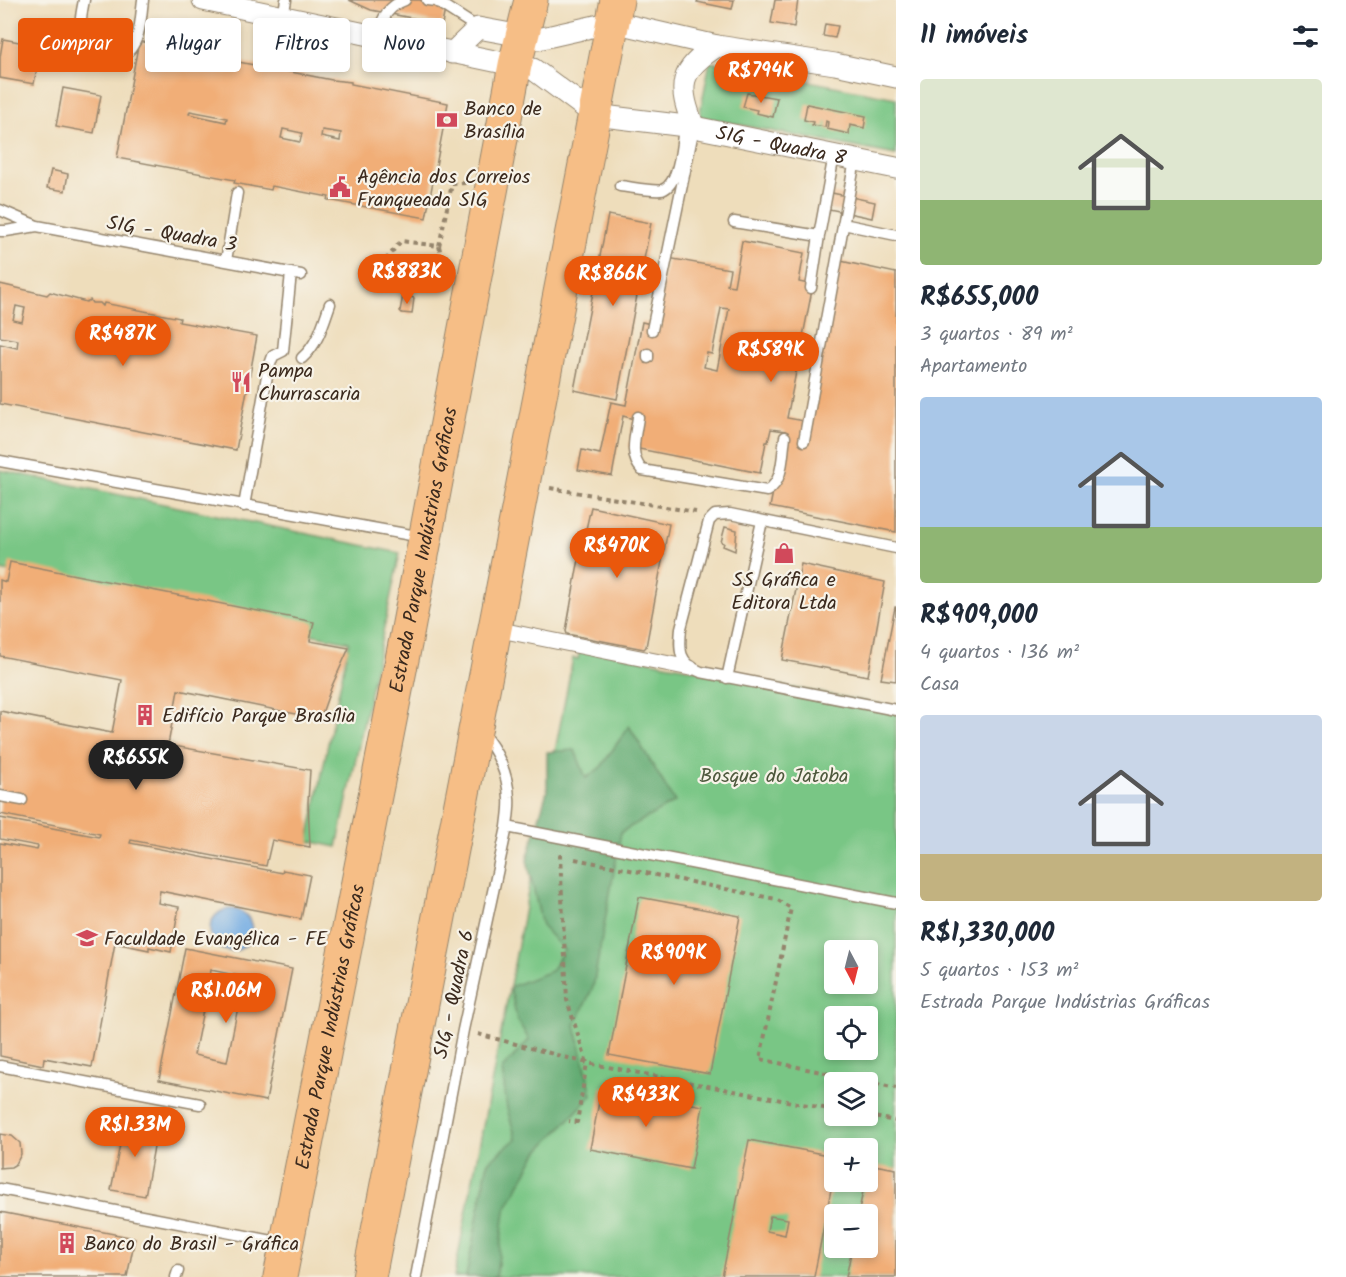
<!DOCTYPE html>
<html lang="pt">
<meta charset="utf-8">
<style>
body{margin:0;font-family:Kalam,sans-serif;background:#f6f6f7;color:#1f2937;height:100vh;display:flex;flex-direction:column;font-size:22px;white-space:nowrap}
*{box-sizing:border-box;margin:0}
p{font-size:20px;color:#747a83}
.icon{flex:none;width:33px;height:33px;fill:none;stroke:currentColor;stroke-width:2;stroke-linecap:round;stroke-linejoin:round}
.map{position:relative;flex:1;overflow:hidden}
.details{display:flex;flex-direction:column;background:#fff;width:450px}
.details>*{flex:none}
.banner{position:absolute;left:18px;top:18px;width:570px;height:54px;display:flex;gap:12px}
.needle{width:39px;rotate:173deg}
.fabs{position:absolute;left:824px;top:940px;display:grid;gap:12px}
.fabs a{display:grid;place-items:center;width:54px;height:54px;border-radius:6px;background:#fff;box-shadow:0 3px 9px #0003;font-size:30px}
.price{position:absolute;translate:-50% -51px;padding:0 14px;border-radius:21px;background:#ea580c;color:#fff;font-size:20px;line-height:39px;filter:drop-shadow(0 2px 3px #0008)}
.price::after{content:'';position:absolute;left:50%;top:36px;width:18px;height:14px;margin-left:-9px;background:inherit;clip-path:polygon(0 0,100% 0,50% 100%)}
.price.active{background:#222;color:#fff}
ul{padding:0;list-style:none}
li{display:grid;align-content:center;gap:12px;height:318px;padding:0 24px}
li span{display:grid;place-items:center;height:186px;border-radius:6px;color:#555}
li>.icon{margin-inline-start:auto}
span .icon{width:108px;height:108px;fill:#fffc;stroke-width:1}
li b{font-size:26px}
h2{display:flex;justify-content:space-between;align-items:center;height:72px;padding:0 24px;font-size:26px}
.chip{padding:0 21px;border-radius:6px;background:#fff;box-shadow:0 3px 9px #0003;font-size:21px;line-height:54px}
.chip.active{background:#ea580c;color:#fff}
main{display:flex;flex:1;min-height:0}
.map>svg:first-child{display:block}
.green{fill:#79c685;stroke:#5a7852;stroke-width:1.5;fill-rule:evenodd}
.forest{fill:#62ab72;stroke:#4e6a48;stroke-width:1.5}
.water{fill:#73ace3;stroke:#576b80;stroke-width:1.5}
.building{fill:#f1ae77;fill-rule:evenodd}
.lines{fill:none;stroke-linecap:round;stroke-linejoin:round}
.service-casing{stroke:#94846c;stroke-width:13}
.pedestrian-casing{stroke:#94846c;stroke-width:17}
.minor-casing{stroke:#94846c;stroke-width:23}
.primary-casing{stroke:#94846c;stroke-width:35}
.path{stroke:#94846c;stroke-width:4;stroke-dasharray:4.5 4.5;stroke-linecap:butt}
.service{stroke:#fff;stroke-width:10}
.pedestrian{stroke:#fff;stroke-width:15}
.minor{stroke:#fff;stroke-width:21}
.primary{stroke:#f6be86;stroke-width:33}
.labels{text-anchor:middle;stroke-width:4.5;stroke-linejoin:round;paint-order:stroke}
.poi-label{font-size:20px;fill:#3b2a1e;stroke:#f7f3e8;text-anchor:start}
.street-label{font-size:20px;fill:#3b2a1e;stroke:#f7f3e8}
.park-label{font-size:20px;fill:#4e593d;stroke:#f7f3e8}
</style>
<main>
<div class="map">
<svg width="896" height="1277" viewBox="0 0 896 1277">
<rect width="100%" height="100%" fill="#f7f3e8"/>
<filter id="ink" filterUnits="userSpaceOnUse"><feTurbulence type="fractalNoise" baseFrequency=".0167" numOctaves="2"/><feDisplacementMap in="SourceGraphic" scale="12" xChannelSelector="R" yChannelSelector="G"/><feConvolveMatrix kernelMatrix="1 2 1 2 8 2 1 2 1" color-interpolation-filters="sRGB"/></filter>
<filter id="wash" filterUnits="userSpaceOnUse"><feTurbulence type="fractalNoise" baseFrequency=".008" numOctaves="4" result="noise"/><feDisplacementMap in="SourceGraphic" scale="24" xChannelSelector="R" yChannelSelector="G"/><feGaussianBlur stdDeviation="1.35" result="paint"/><feColorMatrix in="noise" values="0 0 0 0 0 0 0 0 0 0 0 0 0 0 0 0 0 1.4 0 .05"/><feComposite in="paint" operator="in"/></filter>
<g filter="url(#wash)">
<rect width="100%" height="100%" fill="#edb"/>
<path class="green" d="M710 62 896 98V155L699 117Z
M0 470 400 553 337 847 308 841 349 642 0 570Z
M580 648 896 707V1277H454L573 658 578 659ZM834 951H867V984H834ZM834 1017H867V1050H834ZM834 1083H867V1116H834ZM834 1149H867V1182H834ZM834 1215H867V1248H834Z"/>
<path class="forest" d="M629 726 675 802 621 832 593 987 575 1025 592 1095 536 1154 505 1211 496 1277H466L488 1162 516 1139 507 1108 502 1069 529 1040 517 1019 510 987 551 971 564 950 542 926 527 860 547 791V752L575 750 586 778 601 767Z"/>
<path class="water" d="M210 930a21 21 0 1 1 42 0a21 21 0 1 1-42 0Z"/>
<g id="blocks">
<path class="building" d="M349 0H447L442 24 371 10Z
M698 0H734L732 9 697 2Z
M775 0H798L794 27 771 23Z
M825 24 838 26 835 38 823 36Z
M3 39 41 46 34 84 0 78V57Z
M139 41 182 51 332 80 351 82V84L448 103 426 218 328 200 329 197 272 186 271 190 234 183 235 180 117 158ZM190 111 227 118 226 122 189 114ZM283 129 302 133 300 142 281 138ZM322 130 341 133 340 141 321 137Z
M63 88 101 95 94 133 56 126Z
M747 93 777 98 773 117 756 113 757 110 743 107Z
M807 104 866 116 864 128 850 125 849 134 827 129 828 122 826 121 825 127 812 125 813 122 804 120Z
M51 170 68 174 65 191 47 188Z
M832 193 875 202 872 218 829 209Z
M608 215 651 223 617 399 574 390Z
M742 241 804 253 799 282 813 285 787 418 804 421 836 260 896 273V532L770 507 785 431 771 429 768 442H766L760 473 629 447 634 419 623 416 612 476 578 470 582 450 600 454 611 402 626 405 642 322 655 325 668 258 730 269 727 285 734 286ZM721 308 729 309 717 370 704 367 707 353 712 354Z
M0 284 47 295 50 292 86 302 90 300 92 303H100L103 306 104 303 180 318 179 322 257 336 236 450 0 404V344L17 348 18 340 0 337ZM16 306 25 308 22 322 13 320Z
M403 295 414 298 412 314 402 313 400 311Z
M591 507 669 524 646 647 644 649 567 634 566 631 577 569Z
M725 527 737 530 735 551 723 546 724 543 721 542Z
M10 562 314 622 310 641 349 648 331 688 320 719 178 690 168 745 310 770 308 802 310 847 272 840 266 866 131 840 130 843 282 873 283 870 310 875 301 919 160 891 158 903 179 907 171 952 149 947V950L115 943 92 1067 44 1058 43 1065 0 1056V843L37 850 38 846 0 839V818L99 837 100 834 0 814V711L112 733 122 680 0 656V580L6 582Z
M801 564 885 582 868 676 782 660Z
M895 607H896V681L881 679Z
M639 897 740 916 710 1074 609 1055Z
M185 948 292 969 266 1101 159 1080ZM211 970 244 977 227 1062 194 1055Z
M602 1086 703 1106 691 1169 590 1149Z
M125 1119 158 1125 145 1196 111 1190Z
M0 1134 12 1136 20 1143 21 1154 16 1164 11 1167 0 1168Z
M749 1140 834 1156V1174L814 1277H722ZM770 1216 788 1219 785 1235 767 1231Z
M868 1164 896 1169V1277H846L852 1248H867V1215H858L865 1182H867Z
M0 1212 135 1238 127 1277H0Z"/>
</g>
</g>
<g filter="url(#ink)">
<use href="#blocks" fill-opacity="0" stroke="#94846c" stroke-width="1.5"/>
<g class="lines">
<defs>
<path id="service" d="M84 0C82 11 79 22 82 32 88 51 121 67 133 45 141 33 141 14 143 0
M427 0 436 1 478 28
M283 17 286 0
M376 37C383 19 386 7 405 0
M620 186C630 187 654 192 662 190 680 184 682 142 684 126
M0 210 37 226 301 275
M734 222 819 236 834 155
M843 224 896 235
M0 231H6L37 226
M226 261 237 193
M811 288 819 236
M652 330 694 127
M302 358C318 344 323 324 330 304
M648 358V354
M638 417C636 435 628 455 642 470L767 491C784 481 782 455 785 437
M804 441 855 160
M0 461 422 537
M244 506 268 370 273 356 283 351 291 273
M896 548 730 514 715 515 709 521 681 628C679 650 678 663 701 672L896 710
M727 678 762 521
M0 796 22 800
M507 827 896 903
M0 1066 200 1104
M0 1189 283 1243
M176 1277 178 1271
M416 1277 463 1030 507 827C508 817 510 807 509 798 508 774 497 750 482 733"/>
<path id="pedestrian" d="M495 629 690 668"/>
<g id="minor">
<path id="s1" d="M203 0 533 69 595 115 694 127 896 168"/>
<path d="M452 53 478 28 538 39 613 22 717 46 835 64 896 77"/>
<path d="M694 127C677 86 679 70 717 46"/>
</g>
<g id="primary">
<path id="s2" d="M280 1277 408 629 515 65 531 0"/>
<path d="M369 1277 617 0"/>
</g>
</defs>
<use href="#service" class="service-casing"/>
<use href="#pedestrian" class="pedestrian-casing"/>
<use href="#minor" class="minor-casing"/>
<use href="#primary" class="primary-casing"/>
<path class="path" d="M439 246 444 267 452 268
M380 267 401 241 439 246 452 184 466 183
M550 488 696 512
M562 856H560L567 1000 587 1063 577 1122 569 1121
M575 859 776 899 791 908 760 1059 896 1088
M478 1034 587 1063 834 1110
M867 1116 896 1121"/>
<use href="#service" class="service"/>
<use href="#pedestrian" class="pedestrian"/>
<use href="#minor" class="minor"/>
<use href="#primary" class="primary"/>
</g>
</g>
<defs>
<symbol id="bank-bare" viewBox="-9 -9 18 18"><path d="M-6-4H6V4H-6ZM0-2.3a2.3 2.3 0 1 0 0 4.6a2.3 2.3 0 1 0 0-4.6Z" fill="#d1495b" stroke="#f7f3e8" stroke-width="2.5" paint-order="stroke"/></symbol>
<symbol id="civic-bare" viewBox="-9 -9 18 18"><path d="M-.6-6.5H3V-4.5H.6V-3L4-1V1h2V6H-6V1h2V-1L-.6-3ZM-1.2 2.5V6h2.4V2.5Z" fill="#d1495b" stroke="#f7f3e8" stroke-width="2.5" paint-order="stroke"/></symbol>
<symbol id="restaurant-bare" viewBox="-9 -9 18 18"><path d="M-5-6h1v4h1v-4h1v4h1v-4h1v5L-1.5 .5V6h-2V.5L-5-1ZM5-6V6H3V1.5H1.5Q1.5-4 5-6Z" fill="#d1495b" stroke="#f7f3e8" stroke-width="2.5" paint-order="stroke"/></symbol>
<symbol id="shop-bare" viewBox="-9 -9 18 18"><path d="M-5-2.5h2.3a2.7 3.5 0 0 1 5.4 0H5L5.5 6h-11ZM-1.5-2.5h3a1.5 2.3 0 0 0-3 0Z" fill="#d1495b" stroke="#f7f3e8" stroke-width="2.5" paint-order="stroke"/></symbol>
<symbol id="building-bare" viewBox="-9 -9 18 18"><path d="M-4-6H4V6H1V3H-1V6H-4ZM-2.5-4.3h1.7v1.8h-1.7ZM.8-4.3h1.7v1.8H.8ZM-2.5-1h1.7V.8h-1.7ZM.8-1h1.7V.8H.8Z" fill="#d1495b" stroke="#f7f3e8" stroke-width="2.5" paint-order="stroke"/></symbol>
<symbol id="university-bare" viewBox="-9 -9 18 18"><path d="M0-5L7-2L0 1L-7-2ZM-4 1L0 2.5L4 1V4Q0 6-4 4Z" fill="#d1495b" stroke="#f7f3e8" stroke-width="2.5" paint-order="stroke"/></symbol>
</defs>
<g fill-rule="evenodd">
<use href="#bank-bare" x="432" y="105" width="30" height="30"/>
<use href="#civic-bare" x="325" y="172" width="30" height="30"/>
<use href="#restaurant-bare" x="226" y="367" width="30" height="30"/>
<use href="#shop-bare" x="769" y="538" width="30" height="30"/>
<use href="#building-bare" x="130" y="700" width="30" height="30"/>
<use href="#university-bare" x="72" y="923" width="30" height="30"/>
<use href="#building-bare" x="52" y="1228" width="30" height="30"/>
</g>
<g class="labels">
<g class="poi-label">
<text x="464" y="115">Banco de<tspan x="464" dy="23">Brasília</tspan></text>
<text x="357" y="183">Agência dos Correios<tspan x="357" dy="23">Franqueada SIG</tspan></text>
<text x="258" y="377">Pampa<tspan x="258" dy="23">Churrascaria</tspan></text>
<text x="784" y="586" text-anchor="middle">SS Gráfica e<tspan x="784" dy="23">Editora Ltda</tspan></text>
<text x="162" y="722">Edifício Parque Brasília</text>
<text x="104" y="945">Faculdade Evangélica - FE</text>
<text x="84" y="1250">Banco do Brasil - Gráfica</text>
</g>
<g class="street-label">
<text dy="7" stroke="none"><textPath href="#s1" startOffset="603">SIG - Quadra 8</textPath></text>
<text transform="translate(172 233) rotate(10)" y="7">SIG - Quadra 3</text>
<text dy="7" stroke="none"><textPath href="#s2" startOffset="741">Estrada Parque Indústrias Gráficas</textPath></text>
<text transform="translate(453 994) rotate(-78)" y="7">SIG - Quadra 6</text>
<text dy="7" stroke="none"><textPath href="#s2" startOffset="255">Estrada Parque Indústrias Gráficas</textPath></text>
</g>
<g class="park-label">
<text x="774" y="782">Bosque do Jatoba</text>
</g>
</g>
</svg>
<div class="fabs">
<a><svg class="needle" viewBox="-14 -14 28 28"><path d="M0-13l5 13h-10z" fill="#e53935"/><path d="M0 13l5-13h-10z" fill="#747a83"/></svg></a>
<a><svg class="icon" aria-label="locate" viewBox="0 0 24 24"><circle cx="12" cy="12" r="6"/><path d="M12 2v4M12 18v4M2 12h4M18 12h4"/></svg></a>
<a><svg class="icon" aria-label="layers" viewBox="0 0 24 24"><path d="M12 4l9 5-9 5-9-5zM3 14l9 5 9-5"/></svg></a>
<a>+</a>
<a>−</a>
</div>
<b class="price" style="left:761px;top:104px">R$794K</b>
<b class="price" style="left:407px;top:305px">R$883K</b>
<b class="price" style="left:613px;top:307px">R$866K</b>
<b class="price" style="left:123px;top:367px">R$487K</b>
<b class="price" style="left:771px;top:383px">R$589K</b>
<b class="price" style="left:617px;top:579px">R$470K</b>
<b class="price active" style="left:136px;top:791px">R$655K</b>
<b class="price" style="left:674px;top:986px">R$909K</b>
<b class="price" style="left:226px;top:1024px">R$1.06M</b>
<b class="price" style="left:646px;top:1128px">R$433K</b>
<b class="price" style="left:135px;top:1158px">R$1.33M</b>
<div class="banner">
<a class="chip active">Comprar</a>
<a class="chip">Alugar</a>
<a class="chip">Filtros</a>
<a class="chip">Novo</a>
</div>
</div>
<section class="details">
<h2>11 imóveis<svg class="icon" aria-label="filters" viewBox="0 0 24 24"><path d="M4 7h16M4 17h16"/><circle cx="9" cy="7" r="2"/><circle cx="15" cy="17" r="2"/></svg></h2>
<ul>
<li><span style="background:linear-gradient(#dfe7d0 65%,#8fb573 0)"><svg class="icon" aria-label="home" viewBox="0 0 24 24"><path d="M3 11l9-7 9 7M6 9v11h12V9"/></svg></span><div><b>R$655,000</b><p>3 quartos · 89 m²</p><p>Apartamento</p></div></li>
<li><span style="background:linear-gradient(#a9c7e8 70%,#8fb573 0)"><svg class="icon" aria-label="home" viewBox="0 0 24 24"><path d="M3 11l9-7 9 7M6 9v11h12V9"/></svg></span><div><b>R$909,000</b><p>4 quartos · 136 m²</p><p>Casa</p></div></li>
<li><span style="background:linear-gradient(#c9d6e8 75%,#c2b280 0)"><svg class="icon" aria-label="home" viewBox="0 0 24 24"><path d="M3 11l9-7 9 7M6 9v11h12V9"/></svg></span><div><b>R$1,330,000</b><p>5 quartos · 153 m²</p><p>Estrada Parque Indústrias Gráficas</p></div></li>
</ul>
</section>
</main>
